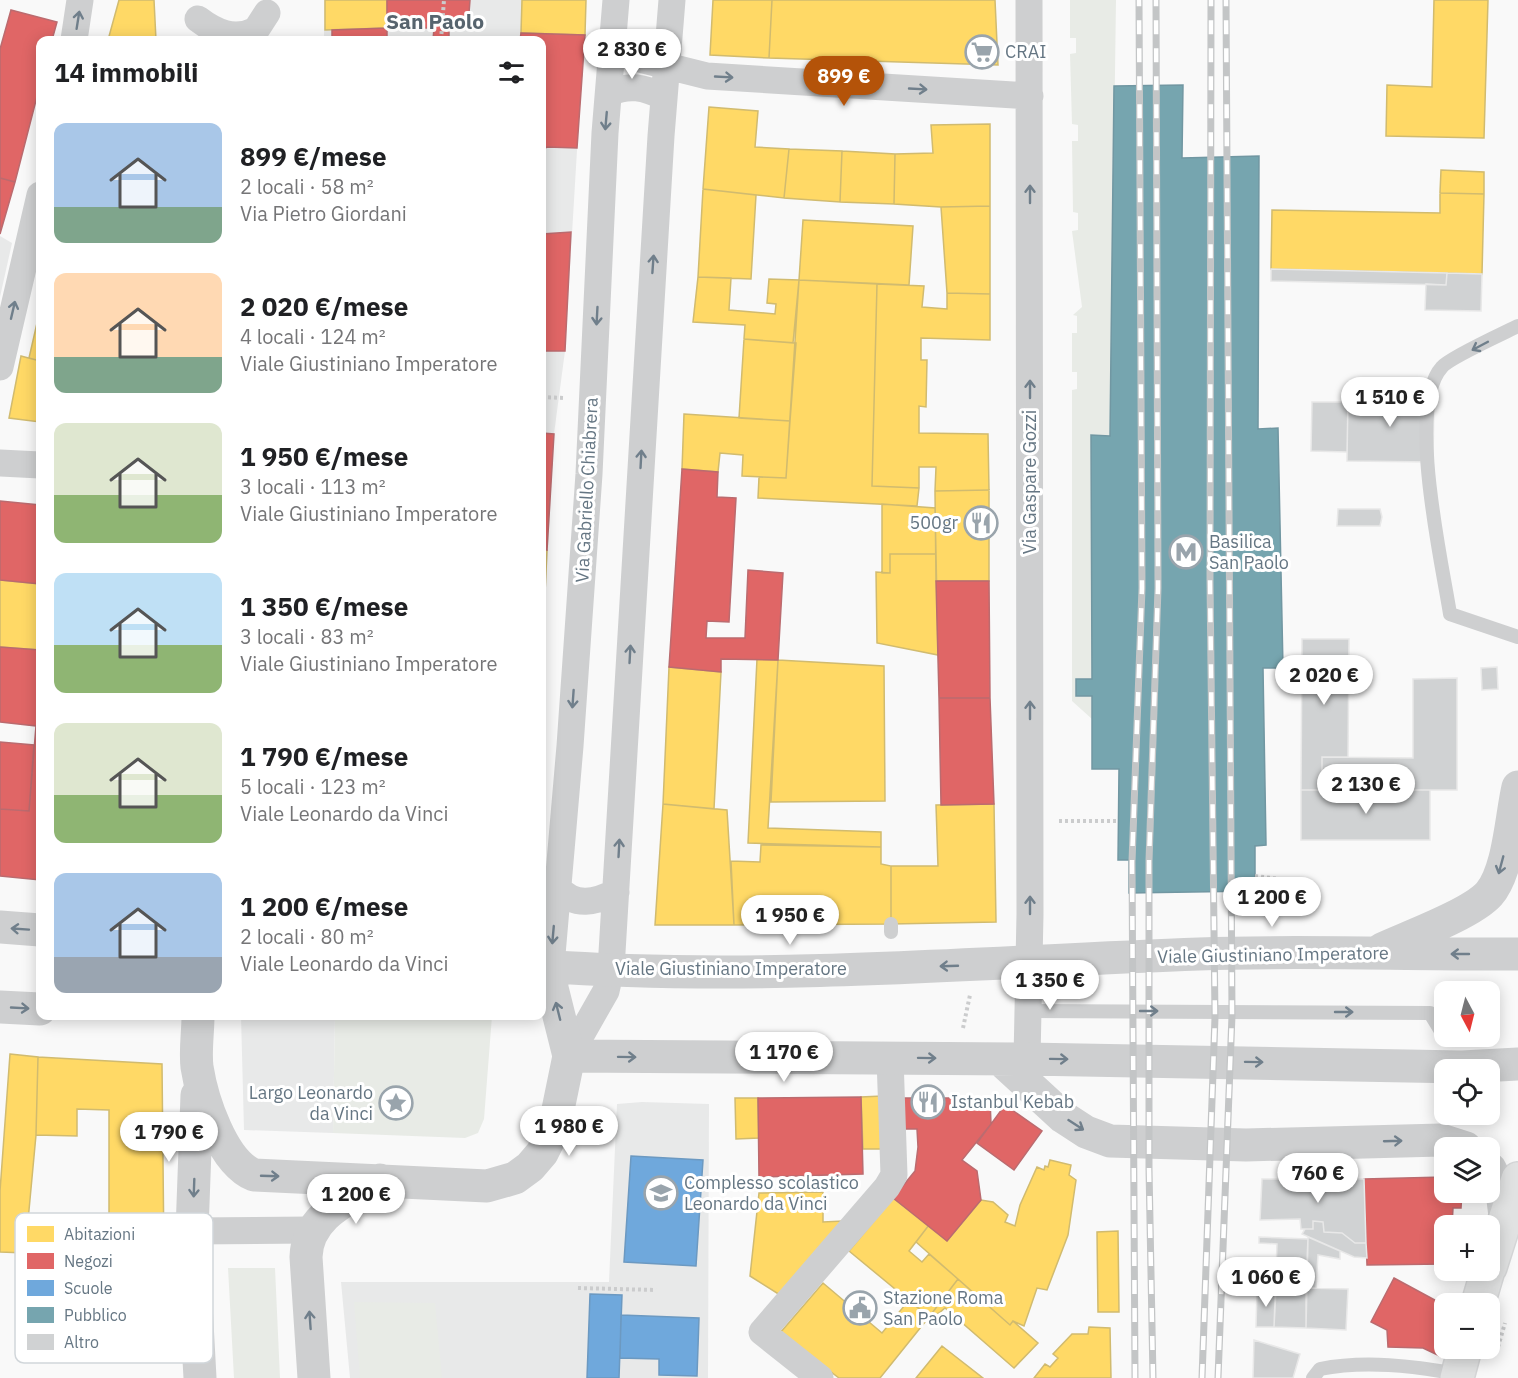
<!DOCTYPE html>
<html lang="it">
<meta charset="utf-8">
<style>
body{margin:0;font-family:"IBM Plex Sans",sans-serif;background:#f6f6f6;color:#202124;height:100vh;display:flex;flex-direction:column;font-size:22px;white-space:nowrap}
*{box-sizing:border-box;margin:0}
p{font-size:20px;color:#757577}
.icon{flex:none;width:33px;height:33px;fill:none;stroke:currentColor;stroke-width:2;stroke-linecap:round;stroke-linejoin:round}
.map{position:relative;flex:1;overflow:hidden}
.details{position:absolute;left:36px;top:36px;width:510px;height:984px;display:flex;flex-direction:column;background:#fff;border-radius:12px;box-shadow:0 3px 15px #0003}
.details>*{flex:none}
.needle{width:39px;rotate:173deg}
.tools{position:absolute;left:1434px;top:981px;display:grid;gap:12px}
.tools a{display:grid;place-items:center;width:66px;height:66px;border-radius:12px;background:#fff;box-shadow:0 3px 15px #0003;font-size:30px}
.price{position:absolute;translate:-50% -51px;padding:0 14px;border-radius:21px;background:#fff;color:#222;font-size:20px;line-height:39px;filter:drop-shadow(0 2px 3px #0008)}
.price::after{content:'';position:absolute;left:50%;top:36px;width:18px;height:14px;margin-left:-9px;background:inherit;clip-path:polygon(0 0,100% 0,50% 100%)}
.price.current{background:#b45309;color:#fff}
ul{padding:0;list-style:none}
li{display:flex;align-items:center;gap:18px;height:150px;padding:0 18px}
li span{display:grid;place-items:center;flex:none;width:168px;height:120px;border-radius:12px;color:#555}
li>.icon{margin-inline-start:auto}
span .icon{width:72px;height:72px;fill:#fffc;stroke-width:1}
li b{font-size:26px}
h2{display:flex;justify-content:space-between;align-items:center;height:72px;padding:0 18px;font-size:26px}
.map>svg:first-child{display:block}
.built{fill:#e8e9e9}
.green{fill:#e8ebe6}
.homes{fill:#ffd966;stroke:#d1bb6f;stroke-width:1.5}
.shops{fill:#e06666;stroke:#bb6b6f;stroke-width:1.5}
.schools{fill:#6fa8dc;stroke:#6c99c1;stroke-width:1.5}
.public{fill:#76a5af;stroke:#7197a2;stroke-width:1.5}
.building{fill:#d0d2d3;stroke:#e8e8e8;stroke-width:1.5}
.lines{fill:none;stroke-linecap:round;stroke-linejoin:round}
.secondary-casing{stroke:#d5d6d7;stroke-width:36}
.path{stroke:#cbcccd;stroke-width:4;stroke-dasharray:3 3;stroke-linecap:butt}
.service{stroke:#cecfd0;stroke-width:14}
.minor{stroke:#cecfd0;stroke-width:27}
.tertiary{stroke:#cecfd0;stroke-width:33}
.secondary{stroke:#e1e2e2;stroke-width:33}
.rail-casing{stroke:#c3c5c6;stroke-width:7}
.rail{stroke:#fff;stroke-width:4.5;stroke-dasharray:14;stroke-linecap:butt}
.oneway{stroke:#707f8b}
.labels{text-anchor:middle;stroke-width:6;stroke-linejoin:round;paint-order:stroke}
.poi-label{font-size:18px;fill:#657683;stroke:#fff;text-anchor:start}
.street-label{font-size:18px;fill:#657683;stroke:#fff}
.quarter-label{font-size:21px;font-weight:bold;fill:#57646e;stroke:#fff}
.key{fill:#fff;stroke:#d1d6da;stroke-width:1.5}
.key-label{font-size:16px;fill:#657683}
</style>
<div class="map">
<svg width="1518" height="1378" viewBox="0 0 1518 1378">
<rect width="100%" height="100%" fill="#f9f9f9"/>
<path class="built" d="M324 0H586L565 351 554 434 542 665V40H324Z
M0 236 12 243 0 297Z
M241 1016H335L333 1133 244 1130Z
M642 1102 709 1104 708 1378H350L341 1282H609L617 1104Z"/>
<path class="green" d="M1070 0H1116L1110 436H1091L1092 679 1076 680V695L1092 696V719L1072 701V390L1077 389V372H1072V333H1077V316L1073 315 1082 307 1072 231 1078 230V213L1073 212 1072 141H1078V125L1072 124 1070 54 1076 53V38H1070Z
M335 1016H492L484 1119 478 1133 465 1138 333 1133Z
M228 1268H275L280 1378H234Z
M354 1302 435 1303 442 1378H360Z"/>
<path class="homes" d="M119 0H154L156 40H108Z
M325 0H387V28L325 30Z
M522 0H586L585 35 521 33Z
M713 0H772L769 58 710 55Z
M772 0H995L998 65 769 58Z
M1434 0H1488L1484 138 1386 136 1387 85 1432 87Z
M709 107 758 111 755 147 789 149 784 198 703 189Z
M990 124V206L941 207 894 204 895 154 933 153 931 125Z
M789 149 842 151 840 202 784 198Z
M842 151 895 154 894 204 840 202Z
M1441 170 1484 172V194L1440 193Z
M703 189 756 195 751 279 698 277Z
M1440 193 1484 194 1482 274 1271 269 1272 210 1440 213Z
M990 206V294L947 293 941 207Z
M803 220 913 226 909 285 799 280Z
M698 277 731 278 729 310 775 314 776 304 767 303 769 279 799 280 793 343 744 339 745 325 693 322Z
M799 280 877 284 872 486 919 488 917 506 758 498 759 477 786 478Z
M877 284 924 286 922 307 947 309V293L990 294V340L921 338V360H927L926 407 919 406V433L988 434 989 490 935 491 936 467H919V488L872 486Z
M40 310V361L29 358Z
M744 339 796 343 790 421 739 418Z
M21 356 40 361V422L9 418Z
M684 414 790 421 786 478 742 476 743 455 720 453 718 472 682 469Z
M989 490V581H936L935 491Z
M882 504 935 508 936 554H890V573H882Z
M542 549 547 550 542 658Z
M890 554H936L938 655 877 643 876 572 890 573Z
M0 580 40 584V650L0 647Z
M757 659 778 660 768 828 881 832V847L748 843Z
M778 660 884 666 885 801 771 802Z
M669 667 721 672 714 809 663 804Z
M663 804 727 810 734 925H655Z
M994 804 996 922 891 924V866H938L936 805Z
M761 845 881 847V864L891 866V924L734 925 731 861 760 862Z
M10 1054 38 1057 36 1135 25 1253 0 1252V1191Z
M38 1057 162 1064 165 1354 19 1346 24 1271 68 1269V1303L114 1306 115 1270H109V1110L77 1109V1136L36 1135Z
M882 1096 883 1149H863L861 1097Z
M735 1098H758L759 1138 736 1139Z
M1050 1160 1071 1165 1069 1175 1076 1180 1068 1235 1047 1290 1037 1288 1024 1326 1013 1321 1010 1325 916 1242 929 1225 947 1241 981 1200 993 1202 1008 1215 1005 1222 1015 1226 1020 1205 1037 1167 1044 1170 1045 1166 1048 1167Z
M823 1192V1222L842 1221 780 1295 750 1276 759 1193Z
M893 1198 929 1225 909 1251 922 1262 929 1254 958 1279 929 1317 849 1251Z
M1118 1231 1119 1312H1098L1097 1232Z
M958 1279 1010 1325 1013 1321 1038 1343 1014 1368 945 1308 939 1313 929 1317Z
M823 1283 882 1333 909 1300 929 1317 880 1378H839L780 1333Z
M1089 1327 1110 1328 1111 1378H1034L1045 1364 1050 1367 1058 1358 1053 1354 1072 1334H1088Z
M942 1346 983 1378H916Z"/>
<path class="shops" d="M387 0H470L468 26 449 27V40H433L434 28H387Z
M11 10 57 22 52 40H40V85L15 182 0 178V49Z
M387 28V40H332V30Z
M521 33 585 35 577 148 547 147 542 150V40H520Z
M0 178 15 182 0 234Z
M571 232 565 351H542V234Z
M542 433 554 434 547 550 542 549Z
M682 469 718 472 717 497 736 498 729 622 707 621 706 638H745L748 570 783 573 778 660 721 659V672L669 667Z
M0 501 40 505V584L0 580Z
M936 581H989L990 698H939Z
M0 647 40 650V647V880L0 876V809L29 811 36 726 0 722Z
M939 698H990L994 804 941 805Z
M0 742 34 745 29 811 0 809Z
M861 1097 863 1174 759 1177 758 1098Z
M900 1098H990L991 1124 962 1160 977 1171 981 1200 947 1241 893 1198 915 1171 918 1147 917 1129H902Z
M1005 1105 1042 1131 1014 1170 977 1143Z
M1444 1177V1192H1462L1461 1208H1453L1452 1226H1444V1264L1367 1265 1364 1179Z
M1394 1278 1444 1305 1442 1357 1423 1348 1388 1347 1387 1330 1371 1322Z"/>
<path class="schools" d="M631 1156 703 1160 696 1266 624 1262Z
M590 1294 622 1295 619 1378H587Z
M621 1315 699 1318 697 1376 659 1375V1359L620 1358Z"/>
<path class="public" d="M1183 85 1182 158 1259 156 1258 429 1278 428 1283 668H1263L1266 845 1255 846V891L1129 893V860H1118L1119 769H1092V696H1076V679H1092L1091 435 1110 436 1114 86Z"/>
<path class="building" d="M1271 269 1447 273 1446 285 1271 281Z
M1447 273 1482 274 1481 311 1425 310 1426 284 1446 285Z
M1348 395 1434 396 1433 462 1347 461Z
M1312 402H1348L1347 452 1311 451Z
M1338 509H1380L1382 517 1380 526H1337Z
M1302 639H1349L1348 757H1322V790H1301Z
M1497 667 1498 689 1482 690 1481 668Z
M1457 678V790H1322V757L1413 758V679Z
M1301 790H1430V840H1301Z
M1262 1179H1364L1366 1243H1355L1342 1233 1324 1232 1323 1222 1313 1221V1229H1301L1300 1219 1260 1220Z
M1313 1221 1323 1222 1324 1232 1342 1233 1355 1243H1366L1367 1258 1354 1257 1302 1234 1305 1229H1313Z
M1259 1237 1308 1239 1306 1328 1274 1327 1277 1244 1259 1243Z
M1308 1237 1340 1251V1259L1318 1255 1316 1288H1306Z
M1306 1288 1348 1289 1346 1330 1306 1328Z
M1257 1289 1276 1290 1274 1327H1256Z
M1254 1340 1300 1354 1293 1378H1253Z"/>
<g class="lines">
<defs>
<path id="secondary" d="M1490 1267 1518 1179
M1478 1304 1488 1270
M1457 1378 1465 1348"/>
</defs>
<use href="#secondary" class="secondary-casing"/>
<path class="path" d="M441 40 444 0
M542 397 565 398
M1059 821H1119
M1255 876 1304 882
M1462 992 1497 990
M963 1028 970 995
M578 1288 656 1290
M1498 1347 1505 1323"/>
<path class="service" d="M1518 326C1504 333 1449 358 1442 367 1406 406 1442 562 1450 614L1518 637
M891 932V924
M1028 1011 1430 1013 1444 1036
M1313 1378 1320 1369C1365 1360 1413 1366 1458 1374"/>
<path class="minor" d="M198 19C215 32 234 41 256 30L267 13
M74 40 80 0
M612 48 643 60 707 76 1030 96
M609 93C629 84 644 87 664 97
M0 367 40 195
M0 463 40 465
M558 888C575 908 596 902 616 892
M551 966 570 746 589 474 605 133 616 0
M569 1056 606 991 611 969 661 136 672 0
M1027 1059 1030 914 1029 0
M192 1231 311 1230
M820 1378 762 1332 887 1187 894 1175 890 1058"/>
<path class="tertiary" d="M0 927 40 930
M1382 949C1408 937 1471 914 1489 894 1509 871 1511 817 1518 787
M542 966C761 982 980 962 1199 954 1305 950 1412 955 1518 954
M0 1007 40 1009
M198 1016C198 1032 195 1051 197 1067 202 1099 222 1162 254 1175L487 1186 515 1178 530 1167 542 1153 554 1129 569 1056 552 988 551 966
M569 1056 1027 1059 1462 1067 1518 1064
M1000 1059 1063 1117 1086 1132 1110 1141 1246 1145 1441 1140 1466 1148
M197 1095 192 1231 200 1378
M1490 1169 1502 1192 1505 1216
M314 1378 306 1257C307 1215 349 1199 380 1180"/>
<use href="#secondary" class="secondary"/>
<defs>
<path id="rail" d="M1135 1378 1132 862 1142 588 1139 0
M1153 1378 1149 1169V861L1158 588 1156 0
M1202 1378 1215 1017 1210 581 1211 0
M1218 1378 1232 1015 1226 0"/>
</defs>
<use href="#rail" class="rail-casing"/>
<use href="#rail" class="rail"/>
</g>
<defs><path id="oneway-shaft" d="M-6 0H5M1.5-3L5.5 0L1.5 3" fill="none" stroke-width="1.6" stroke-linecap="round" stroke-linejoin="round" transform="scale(1.5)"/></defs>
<g class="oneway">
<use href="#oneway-shaft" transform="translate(78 20) rotate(-81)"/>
<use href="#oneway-shaft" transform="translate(724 77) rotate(3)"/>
<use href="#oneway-shaft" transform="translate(918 89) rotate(3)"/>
<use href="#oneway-shaft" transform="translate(606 121) rotate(95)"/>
<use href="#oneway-shaft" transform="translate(1030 194) rotate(-90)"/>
<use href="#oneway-shaft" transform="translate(653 264) rotate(-86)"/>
<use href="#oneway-shaft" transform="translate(13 310) rotate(-77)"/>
<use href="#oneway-shaft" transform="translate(597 316) rotate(93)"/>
<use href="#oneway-shaft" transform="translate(1480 346) rotate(152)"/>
<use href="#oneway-shaft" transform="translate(1030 389) rotate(-90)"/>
<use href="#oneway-shaft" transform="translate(641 459) rotate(-87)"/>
<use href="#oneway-shaft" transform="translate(630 654) rotate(-87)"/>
<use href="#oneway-shaft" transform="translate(573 699) rotate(94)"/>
<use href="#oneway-shaft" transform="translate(1030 710) rotate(-90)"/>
<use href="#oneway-shaft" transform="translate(619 848) rotate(-87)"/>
<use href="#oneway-shaft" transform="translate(1501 865) rotate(105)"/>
<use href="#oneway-shaft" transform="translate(1030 905) rotate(-90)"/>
<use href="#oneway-shaft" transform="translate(20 929) rotate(-176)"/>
<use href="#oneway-shaft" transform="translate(553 935) rotate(95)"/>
<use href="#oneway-shaft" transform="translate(1460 954) rotate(-180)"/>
<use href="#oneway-shaft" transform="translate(949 966) rotate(178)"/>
<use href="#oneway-shaft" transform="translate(20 1008) rotate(3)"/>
<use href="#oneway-shaft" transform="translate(558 1011) rotate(-104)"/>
<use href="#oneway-shaft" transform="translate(1149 1011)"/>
<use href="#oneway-shaft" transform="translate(1344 1012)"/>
<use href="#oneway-shaft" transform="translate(627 1057) rotate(1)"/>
<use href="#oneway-shaft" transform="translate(927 1058) rotate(1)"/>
<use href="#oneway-shaft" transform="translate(1059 1059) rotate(1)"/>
<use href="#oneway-shaft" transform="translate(1254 1062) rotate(1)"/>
<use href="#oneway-shaft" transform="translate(1076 1125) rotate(33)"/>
<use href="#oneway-shaft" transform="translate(1393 1141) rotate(-2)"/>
<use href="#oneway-shaft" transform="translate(270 1176) rotate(2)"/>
<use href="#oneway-shaft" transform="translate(194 1188) rotate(92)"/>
<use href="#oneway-shaft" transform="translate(310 1320) rotate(-94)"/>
</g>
<defs>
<symbol id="supermarket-ring" viewBox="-11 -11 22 22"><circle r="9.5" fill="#fff" stroke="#99a4ac" stroke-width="1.5"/><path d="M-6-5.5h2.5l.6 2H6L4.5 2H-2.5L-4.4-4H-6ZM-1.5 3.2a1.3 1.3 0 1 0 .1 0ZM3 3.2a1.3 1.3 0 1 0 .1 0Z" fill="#99a4ac"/></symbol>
<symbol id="restaurant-ring" viewBox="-11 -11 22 22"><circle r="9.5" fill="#fff" stroke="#99a4ac" stroke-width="1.5"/><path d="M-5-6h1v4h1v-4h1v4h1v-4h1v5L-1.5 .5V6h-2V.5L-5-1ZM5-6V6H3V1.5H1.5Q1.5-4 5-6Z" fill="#99a4ac"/></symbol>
<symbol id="metro-ring" viewBox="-11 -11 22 22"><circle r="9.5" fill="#fff" stroke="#99a4ac" stroke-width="1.5"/><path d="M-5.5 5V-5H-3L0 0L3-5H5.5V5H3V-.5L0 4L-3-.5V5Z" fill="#99a4ac"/></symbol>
<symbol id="sight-ring" viewBox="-11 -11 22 22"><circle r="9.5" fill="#fff" stroke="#99a4ac" stroke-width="1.5"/><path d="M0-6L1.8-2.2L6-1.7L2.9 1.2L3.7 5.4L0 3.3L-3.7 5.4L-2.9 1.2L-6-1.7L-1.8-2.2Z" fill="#99a4ac"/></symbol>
<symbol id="school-ring" viewBox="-11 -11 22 22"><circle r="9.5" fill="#fff" stroke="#99a4ac" stroke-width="1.5"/><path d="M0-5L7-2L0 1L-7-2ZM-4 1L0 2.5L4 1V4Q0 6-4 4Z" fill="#99a4ac"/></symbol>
<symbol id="civic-ring" viewBox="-11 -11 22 22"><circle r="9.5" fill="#fff" stroke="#99a4ac" stroke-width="1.5"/><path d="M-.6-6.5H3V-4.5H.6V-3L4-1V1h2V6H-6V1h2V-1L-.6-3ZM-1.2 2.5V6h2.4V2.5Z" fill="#99a4ac"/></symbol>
</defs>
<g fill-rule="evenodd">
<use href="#supermarket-ring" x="963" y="33" width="38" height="38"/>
<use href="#restaurant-ring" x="962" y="504" width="38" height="38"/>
<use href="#metro-ring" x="1167" y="533" width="38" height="38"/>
<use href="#restaurant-ring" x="909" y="1083" width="38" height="38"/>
<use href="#sight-ring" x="377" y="1084" width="38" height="38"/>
<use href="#school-ring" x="642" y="1174" width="38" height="38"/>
<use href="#civic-ring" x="841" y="1289" width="38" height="38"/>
</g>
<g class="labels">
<g class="poi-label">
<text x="1005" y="58">CRAI</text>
<text x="958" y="529" text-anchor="end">500gr</text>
<text x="1209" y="548">Basilica<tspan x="1209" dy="21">San Paolo</tspan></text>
<text x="373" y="1099" text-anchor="end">Largo Leonardo<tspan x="373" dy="21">da Vinci</tspan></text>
<text x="951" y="1108">Istanbul Kebab</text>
<text x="684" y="1189">Complesso scolastico<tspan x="684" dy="21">Leonardo da Vinci</tspan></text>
<text x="883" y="1304">Stazione Roma<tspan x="883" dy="21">San Paolo</tspan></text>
</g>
<g class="street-label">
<text transform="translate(1030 482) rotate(-90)" y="6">Via Gaspare Gozzi</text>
<text transform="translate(587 490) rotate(-87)" y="6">Via Gabriello Chiabrera</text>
<text transform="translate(1273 955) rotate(-1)" y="6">Viale Giustiniano Imperatore</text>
<text x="731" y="975">Viale Giustiniano Imperatore</text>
</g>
<g class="quarter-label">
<text x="435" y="29">San Paolo</text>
</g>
</g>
<rect x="15" y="1213" width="198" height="150" rx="9" class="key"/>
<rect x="27" y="1226" width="27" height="16" fill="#ffd966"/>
<rect x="27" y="1253" width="27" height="16" fill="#e06666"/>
<rect x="27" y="1280" width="27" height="16" fill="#6fa8dc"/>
<rect x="27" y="1307" width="27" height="16" fill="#76a5af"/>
<rect x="27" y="1334" width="27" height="16" fill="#d0d2d3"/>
<g class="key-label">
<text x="64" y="1240">Abitazioni</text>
<text x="64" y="1267">Negozi</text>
<text x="64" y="1294">Scuole</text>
<text x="64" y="1321">Pubblico</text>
<text x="64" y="1348">Altro</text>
</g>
</svg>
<div class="tools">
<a><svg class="needle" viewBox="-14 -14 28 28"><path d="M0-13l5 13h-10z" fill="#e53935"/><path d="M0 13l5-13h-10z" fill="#757577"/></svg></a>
<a><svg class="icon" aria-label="locate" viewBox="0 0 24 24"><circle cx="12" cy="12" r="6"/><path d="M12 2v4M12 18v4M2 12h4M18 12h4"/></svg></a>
<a><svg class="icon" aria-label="layers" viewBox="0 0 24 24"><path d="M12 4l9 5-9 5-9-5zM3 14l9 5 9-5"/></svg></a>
<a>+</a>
<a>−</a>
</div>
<b class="price" style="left:632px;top:80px">2 830 €</b>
<b class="price current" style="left:844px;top:107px">899 €</b>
<b class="price" style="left:1390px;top:428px">1 510 €</b>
<b class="price" style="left:1324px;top:706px">2 020 €</b>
<b class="price" style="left:1366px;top:815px">2 130 €</b>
<b class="price" style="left:1272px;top:928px">1 200 €</b>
<b class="price" style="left:790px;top:946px">1 950 €</b>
<b class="price" style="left:1050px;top:1011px">1 350 €</b>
<b class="price" style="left:784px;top:1083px">1 170 €</b>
<b class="price" style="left:569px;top:1157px">1 980 €</b>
<b class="price" style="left:169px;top:1163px">1 790 €</b>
<b class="price" style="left:1318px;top:1204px">760 €</b>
<b class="price" style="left:356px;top:1225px">1 200 €</b>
<b class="price" style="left:1266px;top:1308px">1 060 €</b>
<section class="details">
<h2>14 immobili<svg class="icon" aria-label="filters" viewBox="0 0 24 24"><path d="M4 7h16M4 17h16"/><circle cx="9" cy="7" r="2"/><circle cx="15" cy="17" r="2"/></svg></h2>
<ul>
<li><span style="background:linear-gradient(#a9c7e8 70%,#7fa58c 0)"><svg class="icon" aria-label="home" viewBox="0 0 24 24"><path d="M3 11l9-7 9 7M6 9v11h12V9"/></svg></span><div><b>899 €/mese</b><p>2 locali · 58 m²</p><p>Via Pietro Giordani</p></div></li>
<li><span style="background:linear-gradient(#ffd9b3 70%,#7fa58c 0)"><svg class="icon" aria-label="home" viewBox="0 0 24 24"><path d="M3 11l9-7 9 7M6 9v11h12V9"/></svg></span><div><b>2 020 €/mese</b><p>4 locali · 124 m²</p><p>Viale Giustiniano Imperatore</p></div></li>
<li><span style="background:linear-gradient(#dfe7d0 60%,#8fb573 0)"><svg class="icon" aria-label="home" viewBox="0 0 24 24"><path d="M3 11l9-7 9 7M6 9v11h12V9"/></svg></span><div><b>1 950 €/mese</b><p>3 locali · 113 m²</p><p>Viale Giustiniano Imperatore</p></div></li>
<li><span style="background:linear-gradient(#bfe0f5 60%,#8fb573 0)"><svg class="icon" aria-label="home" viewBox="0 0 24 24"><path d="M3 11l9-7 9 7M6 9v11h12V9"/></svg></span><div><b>1 350 €/mese</b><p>3 locali · 83 m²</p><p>Viale Giustiniano Imperatore</p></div></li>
<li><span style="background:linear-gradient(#dfe7d0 60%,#8fb573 0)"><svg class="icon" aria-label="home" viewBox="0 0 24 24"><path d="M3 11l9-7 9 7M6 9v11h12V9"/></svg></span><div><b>1 790 €/mese</b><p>5 locali · 123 m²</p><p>Viale Leonardo da Vinci</p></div></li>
<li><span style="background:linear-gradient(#a9c7e8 70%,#9aa5b1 0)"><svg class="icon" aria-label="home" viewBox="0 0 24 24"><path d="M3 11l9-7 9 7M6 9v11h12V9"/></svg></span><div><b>1 200 €/mese</b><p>2 locali · 80 m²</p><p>Viale Leonardo da Vinci</p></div></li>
</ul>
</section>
</div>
